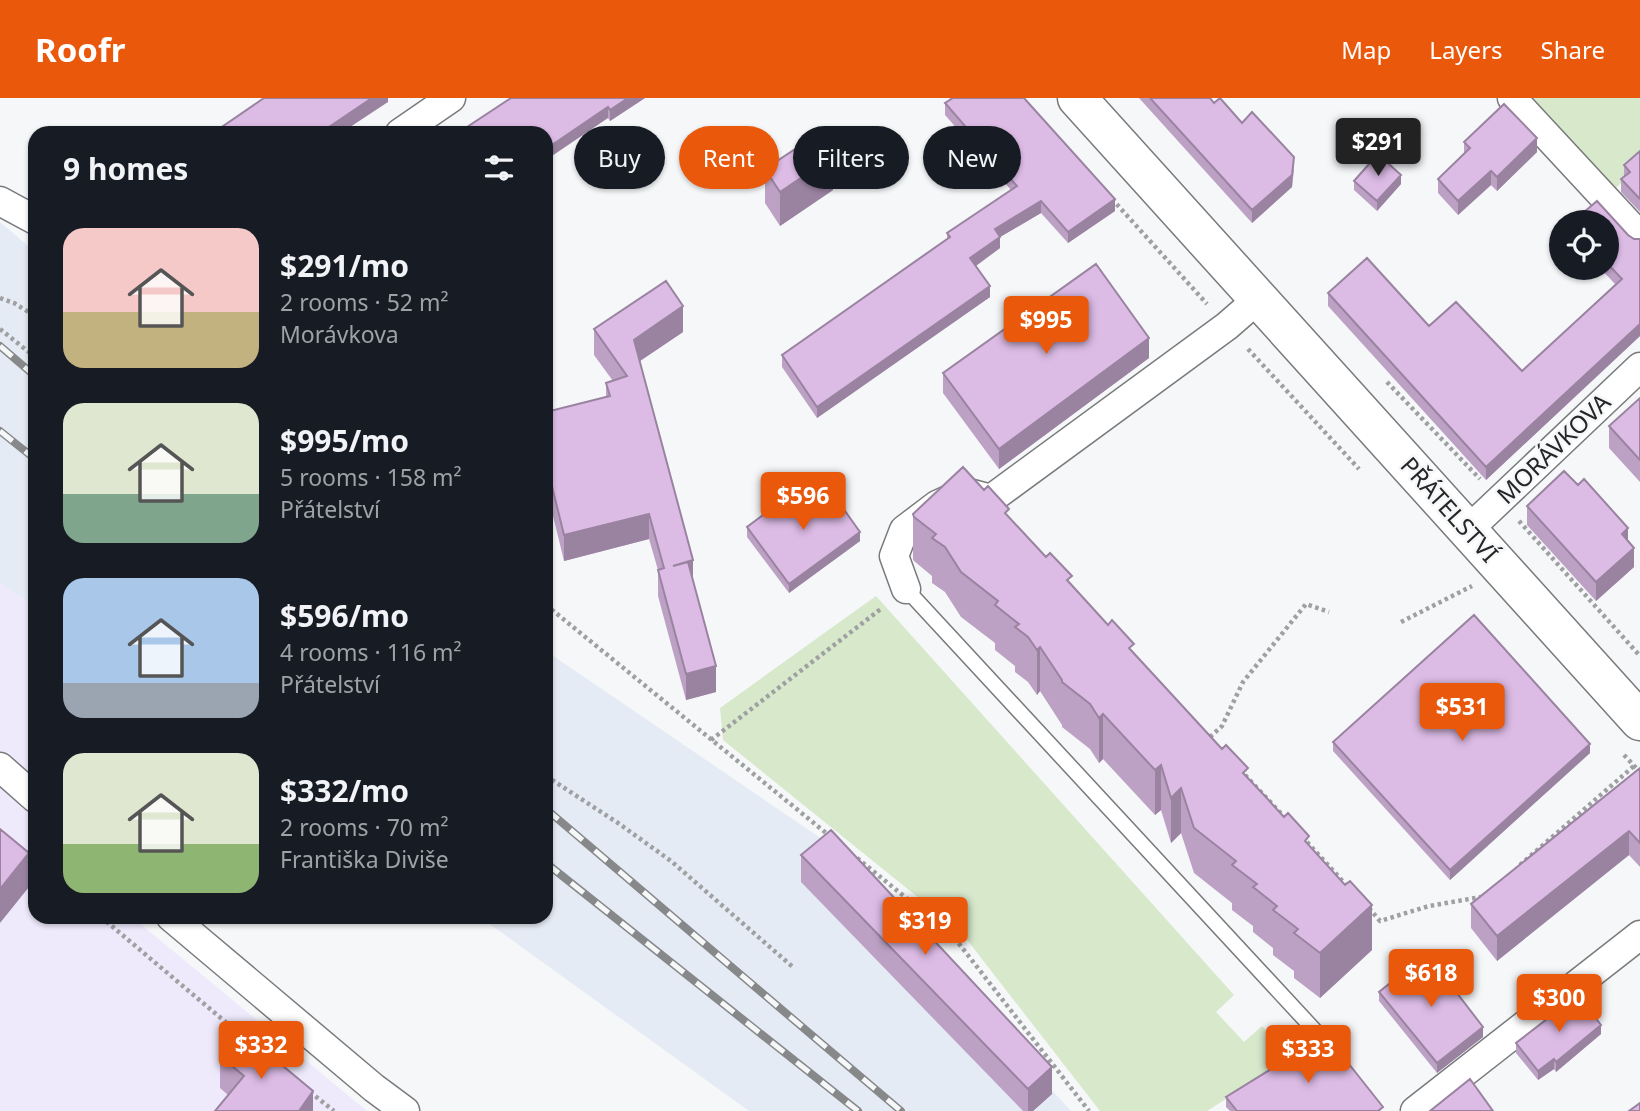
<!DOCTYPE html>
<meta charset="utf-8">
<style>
body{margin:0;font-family:"Noto Sans",sans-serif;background:#242831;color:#f1f3f6;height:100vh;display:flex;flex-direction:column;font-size:26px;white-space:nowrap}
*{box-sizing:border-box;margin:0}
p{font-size:23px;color:#9ea1a6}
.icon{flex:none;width:38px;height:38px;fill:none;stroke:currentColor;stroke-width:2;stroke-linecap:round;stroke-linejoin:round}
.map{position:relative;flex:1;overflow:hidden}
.drawer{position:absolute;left:28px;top:28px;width:525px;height:798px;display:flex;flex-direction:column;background:#171b24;border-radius:21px;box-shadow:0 2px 5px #0004}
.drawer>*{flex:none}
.top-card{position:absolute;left:574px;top:28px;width:665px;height:63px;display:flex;gap:14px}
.controls{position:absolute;left:1549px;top:112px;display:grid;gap:14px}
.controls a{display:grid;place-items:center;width:70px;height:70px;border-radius:50%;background:#171b24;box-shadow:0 2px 5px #0004;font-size:35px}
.price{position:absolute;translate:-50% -60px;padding:0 16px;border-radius:7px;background:#ea580c;color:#fff;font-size:23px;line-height:46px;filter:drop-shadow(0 2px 4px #0008)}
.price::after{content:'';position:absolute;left:50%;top:42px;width:21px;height:16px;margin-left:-10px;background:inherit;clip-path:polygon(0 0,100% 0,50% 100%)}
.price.selected{background:#222;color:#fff}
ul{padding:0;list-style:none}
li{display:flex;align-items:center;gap:21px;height:175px;padding:0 35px}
li span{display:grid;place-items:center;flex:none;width:196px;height:140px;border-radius:21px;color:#555}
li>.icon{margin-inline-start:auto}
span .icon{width:84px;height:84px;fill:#fffc;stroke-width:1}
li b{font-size:30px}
h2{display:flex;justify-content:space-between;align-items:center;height:84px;padding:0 35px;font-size:30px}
.tag{padding:0 24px;border-radius:32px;background:#171b24;box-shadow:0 2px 5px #0004;font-size:24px;line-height:63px}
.tag.selected{background:#ea580c;color:#fff}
header{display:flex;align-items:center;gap:42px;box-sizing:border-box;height:98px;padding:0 35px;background:#ea580c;color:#fff}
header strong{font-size:33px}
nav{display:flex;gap:38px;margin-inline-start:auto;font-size:24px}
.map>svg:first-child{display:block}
.industrial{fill:#eeeafc}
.built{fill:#e5ebf4}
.green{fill:#d7e8cb}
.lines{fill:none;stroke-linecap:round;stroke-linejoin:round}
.lane-casing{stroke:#787a7c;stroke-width:17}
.street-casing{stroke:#787a7c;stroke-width:31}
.secondary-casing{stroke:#787a7c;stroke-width:41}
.path{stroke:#9fa0a2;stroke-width:4.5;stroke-dasharray:3.5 3.5;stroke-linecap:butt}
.lane{stroke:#fff;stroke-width:14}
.street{stroke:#fff;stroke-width:28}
.secondary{stroke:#fff;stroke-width:38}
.rail-casing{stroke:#878889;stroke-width:8}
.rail{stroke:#f5f7f9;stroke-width:5;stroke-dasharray:16;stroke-linecap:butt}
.wall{fill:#bda1c5}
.shaded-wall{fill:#9a83a0}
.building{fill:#dcbbe5;stroke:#9a83a0;stroke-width:2}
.labels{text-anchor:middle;stroke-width:5;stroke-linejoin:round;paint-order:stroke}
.street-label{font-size:24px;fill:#262627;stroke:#f5f7f9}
</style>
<header>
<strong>Roofr</strong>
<nav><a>Map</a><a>Layers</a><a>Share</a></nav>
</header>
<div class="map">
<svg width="1640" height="1013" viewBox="0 0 1640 1013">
<rect width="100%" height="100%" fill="#f5f7f9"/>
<path class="industrial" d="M0 485 35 508V819H132L367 1013H0Z"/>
<path class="built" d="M0 124 35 154V508L0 485Z
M546 553 822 741 1071 1013H749L480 819H546Z"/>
<path class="green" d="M1531 0H1640V68L1615 91Z
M876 498 1234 897 1216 914 1244 944 1262 928 1292 959 1207 1013H1100L961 834 723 642 720 610Z"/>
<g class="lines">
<defs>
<path id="lane" d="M906 491 1319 937"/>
<path id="street" d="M1512 0 1640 138
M400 35 451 0
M0 103 35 122
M1468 432 1640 269
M906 491 894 458 904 432 937 407 965 394 991 401 1227 228 1258 201
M0 669 35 700
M171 819 374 990 405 1013
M1415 1013 1640 837"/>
<path id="secondary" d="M1077 0 1640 623"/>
</defs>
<use href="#lane" class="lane-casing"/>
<use href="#street" class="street-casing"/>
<use href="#secondary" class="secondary-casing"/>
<path class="path" d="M1112 101 1207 206
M0 200 14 205 35 218
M0 231 35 259
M1248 251 1359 371
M1387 284 1480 381
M1519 423 1640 558
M546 507 831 739
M1401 524 1472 488
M1210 639 1222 628 1243 584 1306 506 1329 514
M711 642 882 510
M1624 657 1640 674
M1245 677 1287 722
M546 678 618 725 671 763 794 870
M1307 744 1348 789
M25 755 35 764
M857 760 953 838 1089 1013
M1520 767 1634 668
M1369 810 1380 823 1429 808 1481 799
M101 819 241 937
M310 994 334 1013"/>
<use href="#lane" class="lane"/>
<use href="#street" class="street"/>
<use href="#secondary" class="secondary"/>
<defs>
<path id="rail" d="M0 248 35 278
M0 333 35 361
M546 711 901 1013
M546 765 858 1013"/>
</defs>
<use href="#rail" class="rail-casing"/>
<use href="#rail" class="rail"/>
</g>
<path class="wall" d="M511 0H645L610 23 608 20Z
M949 0H1024L1115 113 1068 145 1041 115 1000 139V150L976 168 990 199 817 320 782 269V257L947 141V135L1011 92 945 17V5L951 1Z
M1139 0H1210L1214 5 1242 25 1294 72 1292 89 1252 125Z
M1464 44 1537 54 1497 93 1491 87 1458 117 1438 95V81L1464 56Z
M1640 53V114L1621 94V81L1624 79V67Z
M765 71 833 92 780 128 765 105Z
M1354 83 1401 86 1377 113 1354 92Z
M1597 103 1628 137 1634 141H1640V238L1486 382 1328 208V195L1367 160 1429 228 1456 204 1522 273 1615 186 1600 170H1606V124H1576V121Z
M594 231 683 234 640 263 693 483 716 594 686 602 658 498V472L649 441 564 463 546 389V314L606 299V285L613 283 594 257Z
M1149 260 999 371 943 295V275Z
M1640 300V384L1609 350V328Z
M1578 387 1628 444 1634 469 1596 503 1527 427V408Z
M798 405 860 443 789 495 747 439V429Z
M913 416 1009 420 1309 747 1372 852 1320 900 1294 880V873L1273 857V850L1253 834V828L1232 812V805L1194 775 1181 735 1171 745 1161 712 1155 717 1103 661 1099 665 1090 651 1062 629V627L1040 593 1037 597 1028 584 1015 574V568L995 552V545L961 519 945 494 932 485V478L914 463 913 461Z
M1333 644 1590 655 1450 782 1333 653Z
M1640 670V769L1629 757 1497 863 1471 830V806Z
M801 757 1052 996 1033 1013H1023L801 784Z
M1379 894 1483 939 1437 975 1379 903Z
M1601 936 1556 974 1554 971 1538 982 1516 955V945Z
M220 958 313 1013 228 997 220 990Z
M1226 999 1383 1013H1230L1226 1009Z"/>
<path class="shaded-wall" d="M372 0H388V4L341 35H320Z
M628 0H645L610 23V12Z
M608 9V20L546 62V51Z
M1537 40V54L1497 93V79Z
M833 58V92L780 128V94Z
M1294 59 1292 89 1252 125V112Z
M1491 73V87L1458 117V103Z
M1401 77V86L1377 113V103Z
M1115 101V113L1068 145V134Z
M1041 103V115L1000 139V150L970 172V160L995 131Z
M990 188V199L817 320V309Z
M683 208V234L634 267V242Z
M1640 226V238L1486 382V369Z
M1149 240V260L999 371V351Z
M649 416V441L564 463V437Z
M1628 430V449L1622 436Z
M860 434V443L789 495V486Z
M1634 450V469L1596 503V484Z
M693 462V487L673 468Z
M1040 549V593L1037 597V552Z
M716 568V594L686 602V576Z
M1103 616V661L1099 665V620Z
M1590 646V655L1450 782V772Z
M1161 667V712L1155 717V672Z
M1181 690V735L1171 745V700Z
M1629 733V757L1497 863V838Z
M29 755V789L0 825V791Z
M1372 807V852L1320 900V855Z
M1601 927V936L1556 974V964Z
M1483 929V939L1437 975V965Z
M1554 961V971L1538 982V973Z
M1052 969V996L1033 1013H1028V991Z
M313 993V1013H299Z"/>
<path class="building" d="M264 0H372L320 35H213Z
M511 0H628L610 12 608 9 546 51V35H458Z
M953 0H1024L1115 101 1068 134 1041 103 995 131 1000 139 970 160 990 188 817 309 782 257 950 139 947 135 1017 88 945 5Z
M1150 0H1210L1214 5 1220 0 1242 25 1252 14 1294 59 1292 77 1252 112Z
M1504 6 1537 40 1497 79 1491 73 1458 103 1438 81 1470 50 1464 44Z
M818 36 833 58 780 94 765 71Z
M1640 53V101L1621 81 1630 74 1624 67Z
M1378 56 1401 77 1377 103 1354 83Z
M1597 103 1628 137 1634 141H1640V226L1486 369 1328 195 1367 160 1429 228 1456 204 1522 273 1622 181 1606 164V124H1579L1576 121Z
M1096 166 1149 240 999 351 943 275Z
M666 183 683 208 634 242 693 462 673 468 688 464 716 568 686 576 658 472 664 470 649 416 564 437 546 364V314L610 298 606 285 627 278 594 231Z
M1640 300V362L1609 328Z
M963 369 984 392 988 388 1009 411 1005 415 1046 459 1050 455 1072 478 1067 482 1108 527 1112 522 1134 546 1129 550 1222 651 1226 647 1248 670 1243 675 1263 696 1284 719 1288 715 1309 738 1305 743 1345 787 1350 783 1372 807 1320 855 1294 835 1298 831 1273 812 1277 808 1253 789 1257 786 1232 767 1236 763 1194 730 1181 690 1171 700 1161 667 1155 672 1103 616 1099 620 1090 606 1062 584V582L1040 549 1037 552 1028 539 1015 529 1019 526 995 507 998 503 961 474 945 449 932 440 936 436 914 419 913 416Z
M1564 373 1578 387 1584 381 1628 430 1622 436 1634 450 1596 484 1527 408Z
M825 385 860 434 789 486 747 429 791 396 798 405Z
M1474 517 1590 646 1450 772 1333 644Z
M1640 670V745L1629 733 1497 838 1471 806Z
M0 731 29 755 0 791Z
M831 732 1052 969 1028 991 801 757Z
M1427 856 1483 929 1437 965 1379 894Z
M1578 897 1601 927 1556 964 1554 961 1538 973 1516 945Z
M241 933 313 993 299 1013H215L244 978 220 958Z
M1326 937 1383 1009 1378 1013H1237L1226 999Z
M1470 981 1493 1013H1430Z
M1640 1005V1013H1629Z"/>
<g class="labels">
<g class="street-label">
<text transform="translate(1554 351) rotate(-44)" y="8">MORÁVKOVA</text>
<text transform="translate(1449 412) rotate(48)" y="8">PŘÁTELSTVÍ</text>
</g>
</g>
</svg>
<div class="controls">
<a><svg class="icon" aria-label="locate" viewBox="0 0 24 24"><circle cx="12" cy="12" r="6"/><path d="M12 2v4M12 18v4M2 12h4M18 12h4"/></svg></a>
</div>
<b class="price selected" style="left:1378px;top:80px">$291</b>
<b class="price" style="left:1046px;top:258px">$995</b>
<b class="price" style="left:803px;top:434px">$596</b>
<b class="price" style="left:1462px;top:645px">$531</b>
<b class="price" style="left:925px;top:859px">$319</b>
<b class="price" style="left:1431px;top:911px">$618</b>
<b class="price" style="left:1559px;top:936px">$300</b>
<b class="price" style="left:261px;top:983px">$332</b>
<b class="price" style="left:1308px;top:987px">$333</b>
<div class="top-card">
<a class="tag">Buy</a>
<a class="tag selected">Rent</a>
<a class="tag">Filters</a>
<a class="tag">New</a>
</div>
<section class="drawer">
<h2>9 homes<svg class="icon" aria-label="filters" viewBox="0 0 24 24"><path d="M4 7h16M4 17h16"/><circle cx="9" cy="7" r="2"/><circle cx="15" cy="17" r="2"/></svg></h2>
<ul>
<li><span style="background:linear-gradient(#f6c9c9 60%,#c2b280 0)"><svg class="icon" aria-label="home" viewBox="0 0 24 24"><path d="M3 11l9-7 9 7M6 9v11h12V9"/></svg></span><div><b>$291/mo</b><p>2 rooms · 52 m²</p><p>Morávkova</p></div></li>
<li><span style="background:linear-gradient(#dfe7d0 65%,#7fa58c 0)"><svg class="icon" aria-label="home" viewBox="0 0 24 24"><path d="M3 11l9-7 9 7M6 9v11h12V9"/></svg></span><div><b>$995/mo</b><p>5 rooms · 158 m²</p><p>Přátelství</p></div></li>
<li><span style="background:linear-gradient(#a9c7e8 75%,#9aa5b1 0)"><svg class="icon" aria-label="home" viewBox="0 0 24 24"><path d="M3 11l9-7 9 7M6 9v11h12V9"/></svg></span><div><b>$596/mo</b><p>4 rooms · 116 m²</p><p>Přátelství</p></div></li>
<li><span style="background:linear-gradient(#dfe7d0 65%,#8fb573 0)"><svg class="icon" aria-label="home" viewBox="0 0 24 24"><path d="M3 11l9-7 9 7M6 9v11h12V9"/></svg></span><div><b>$332/mo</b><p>2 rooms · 70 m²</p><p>Františka Diviše</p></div></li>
</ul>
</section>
</div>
